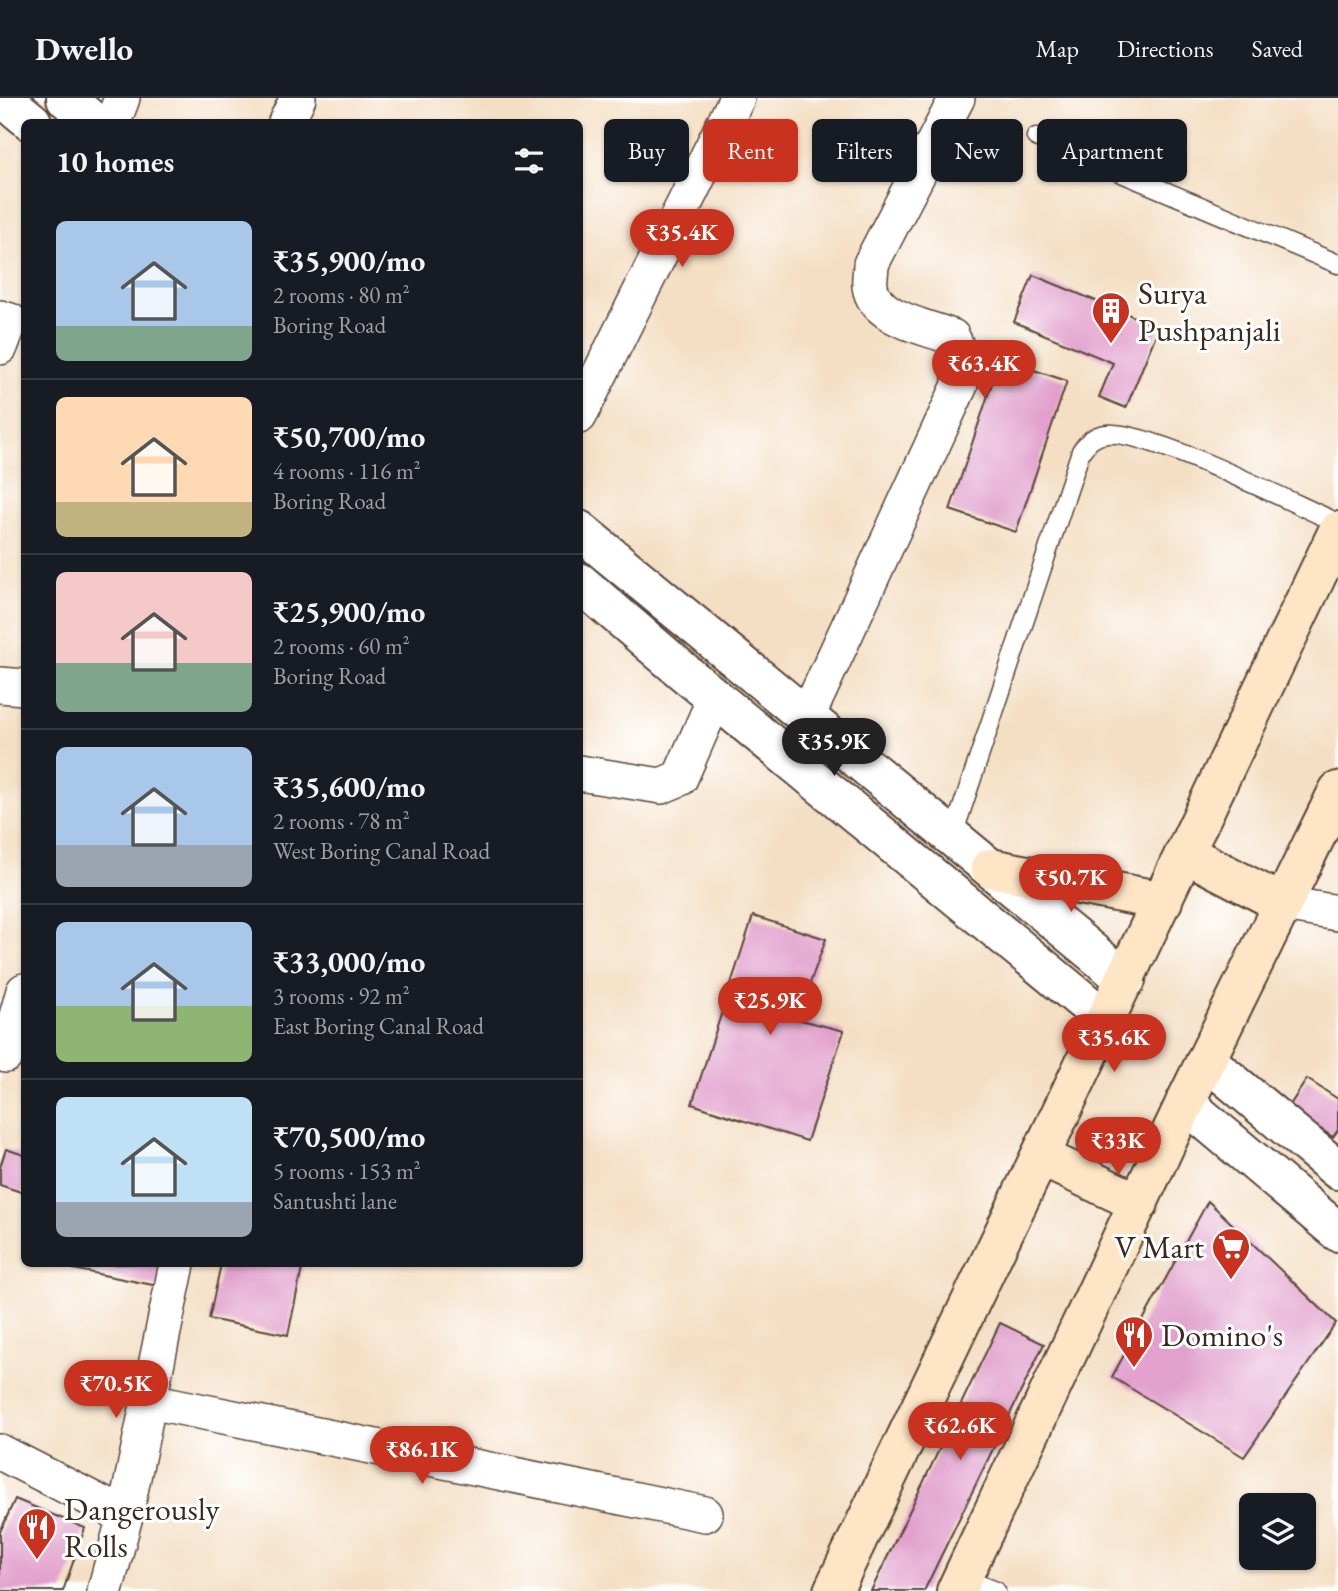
<!DOCTYPE html>
<meta charset="utf-8">
<style>
body{margin:0;font-family:"EB Garamond",serif;background:#20242c;color:#f1f3f6;height:100vh;display:flex;flex-direction:column;font-size:26px;white-space:nowrap}
*{box-sizing:border-box;margin:0}
p{font-size:23px;color:#9ea1a6}
.icon{flex:none;width:38px;height:38px;fill:none;stroke:currentColor;stroke-width:2;stroke-linecap:round;stroke-linejoin:round}
.map{position:relative;flex:1;overflow:hidden}
.side{position:absolute;left:21px;top:21px;width:562px;height:1148px;display:flex;flex-direction:column;background:#171b24;border-radius:10px;box-shadow:0 2px 5px #0004}
.side>*{flex:none}
.hud{position:absolute;left:604px;top:21px;width:628px;height:63px;display:flex;gap:14px}
.buttons{position:absolute;left:1239px;top:1395px;display:grid;gap:14px}
.buttons a{display:grid;place-items:center;width:77px;height:77px;border-radius:10px;background:#171b24;box-shadow:0 2px 5px #0004;font-size:35px}
.price{position:absolute;translate:-50% -60px;padding:0 16px;border-radius:24px;background:#c8321e;color:#fff;font-size:23px;line-height:46px;filter:drop-shadow(0 2px 4px #0008)}
.price::after{content:'';position:absolute;left:50%;top:42px;width:21px;height:16px;margin-left:-10px;background:inherit;clip-path:polygon(0 0,100% 0,50% 100%)}
.price.current{background:#222;color:#fff}
ul{padding:0;list-style:none}
li{display:flex;align-items:center;gap:21px;height:175px;padding:0 35px}
li+li{border-top:2px solid #363941}
li span{display:grid;place-items:center;flex:none;width:196px;height:140px;border-radius:10px;color:#555}
li>.icon{margin-inline-start:auto}
span .icon{width:84px;height:84px;fill:#fffc;stroke-width:1}
li b{font-size:30px}
h2{display:flex;justify-content:space-between;align-items:center;height:84px;padding:0 35px;font-size:30px}
.tag{padding:0 24px;border-radius:10px;background:#171b24;box-shadow:0 2px 5px #0004;font-size:24px;line-height:63px}
.tag.current{background:#c8321e;color:#fff}
header{display:flex;align-items:center;gap:42px;box-sizing:border-box;height:98px;padding:0 35px;background:#171b24;border-bottom:2px solid #363941}
header strong{font-size:33px}
nav{display:flex;gap:38px;margin-inline-start:auto;font-size:24px}
.map>svg:first-child{display:block}
.building{fill:#e2a1cd}
.lines{fill:none;stroke-linecap:round;stroke-linejoin:round}
.service-casing{stroke:#574537;stroke-width:21}
.minor-casing{stroke:#574537;stroke-width:38}
.tertiary-casing{stroke:#574537;stroke-width:42}
.secondary-casing{stroke:#574537;stroke-width:42}
.service{stroke:#fff;stroke-width:18}
.minor{stroke:#fff;stroke-width:35}
.tertiary{stroke:#fff;stroke-width:38}
.secondary{stroke:#fde5c5;stroke-width:38}
.labels{text-anchor:middle;stroke-width:6;stroke-linejoin:round;paint-order:stroke}
.poi-label{font-size:32px;fill:#3b2a1e;stroke:#fff;text-anchor:start}
</style>
<header>
<strong>Dwello</strong>
<nav><a>Map</a><a>Directions</a><a>Saved</a></nav>
</header>
<div class="map">
<svg width="1338" height="1493" viewBox="0 0 1338 1493">
<rect width="100%" height="100%" fill="#fff"/>
<filter id="ink" filterUnits="userSpaceOnUse"><feTurbulence type="fractalNoise" baseFrequency=".0143" numOctaves="2"/><feDisplacementMap in="SourceGraphic" scale="14" xChannelSelector="R" yChannelSelector="G"/><feConvolveMatrix kernelMatrix="1 2 1 2 8 2 1 2 1" color-interpolation-filters="sRGB"/></filter>
<filter id="wash" filterUnits="userSpaceOnUse"><feTurbulence type="fractalNoise" baseFrequency=".00686" numOctaves="4" result="noise"/><feDisplacementMap in="SourceGraphic" scale="28" xChannelSelector="R" yChannelSelector="G"/><feGaussianBlur stdDeviation="1.57" result="paint"/><feColorMatrix in="noise" values="0 0 0 0 0 0 0 0 0 0 0 0 0 0 0 0 0 1.4 0 .05"/><feComposite in="paint" operator="in"/></filter>
<g filter="url(#wash)">
<rect width="100%" height="100%" fill="#f4dfc4"/>
<g id="blocks">
<path class="building" d="M1033 177 1159 229 1126 310 1099 299 1113 265 1014 224Z
M1000 261 1067 283 1016 434 950 412Z
M753 818 826 841 797 921 844 933 807 1043 692 1006Z
M1307 981 1338 1001V1032L1333 1039 1288 1010Z
M6 1051 24 1057V1095L0 1087V1069Z
M1208 1103 1336 1225 1244 1359 1112 1279Z
M74 1166H168L163 1189 73 1171Z
M221 1166H303L288 1237 209 1221Z
M1000 1225 1044 1246 924 1493H871Z
M15 1401 85 1430 63 1493H0V1434Z"/>
</g>
</g>
<g filter="url(#ink)">
<use href="#blocks" fill-opacity="0" stroke="#574537" stroke-width="2"/>
<g class="lines">
<defs>
<path id="service" d="M1036 39 1338 166
M952 740 1081 353C1088 344 1094 337 1107 336 1149 332 1292 405 1338 425
M962 1480 996 1493"/>
<path id="minor" d="M113 24 122 0
M286 24 298 0
M0 220 10 223 0 249
M579 318 737 0
M0 587 24 589
M807 619 960 287V257L952 239C927 229 874 221 870 188 869 182 871 173 871 166L957 0
M579 675 661 688 680 680 716 598
M1283 806 1338 815
M6 957 24 893
M150 1303 705 1416
M0 1354 125 1418
M105 1493 125 1418 177 1166"/>
<path id="tertiary" d="M3 0 32 24
M66 0 93 24
M579 432 1126 882
M579 484 685 575 1106 922
M1206 962 1338 1072
M1185 1005 1338 1134"/>
<path id="secondary" d="M1185 755 1283 806
M990 770 1163 803
M1041 1059 1139 1105
M833 1493 1338 433
M956 1493 1185 1005 1338 693"/>
</defs>
<use href="#service" class="service-casing"/>
<use href="#minor" class="minor-casing"/>
<use href="#tertiary" class="tertiary-casing"/>
<use href="#secondary" class="secondary-casing"/>
<use href="#service" class="service"/>
<use href="#minor" class="minor"/>
<use href="#tertiary" class="tertiary"/>
<use href="#secondary" class="secondary"/>
</g>
</g>
<defs>
<symbol id="building-pin" viewBox="-11 -11 22 30"><path d="M0 17L-7.5 6A9.5 9.5 0 1 1 7.5 6Z" fill="#c8321e" stroke="#fff"/><path d="M-4-6H4V6H1V3H-1V6H-4ZM-2.5-4.3h1.7v1.8h-1.7ZM.8-4.3h1.7v1.8H.8ZM-2.5-1h1.7V.8h-1.7ZM.8-1h1.7V.8H.8Z" fill="#fff"/></symbol>
<symbol id="supermarket-pin" viewBox="-11 -11 22 30"><path d="M0 17L-7.5 6A9.5 9.5 0 1 1 7.5 6Z" fill="#c8321e" stroke="#fff"/><path d="M-6-5.5h2.5l.6 2H6L4.5 2H-2.5L-4.4-4H-6ZM-1.5 3.2a1.3 1.3 0 1 0 .1 0ZM3 3.2a1.3 1.3 0 1 0 .1 0Z" fill="#fff"/></symbol>
<symbol id="restaurant-pin" viewBox="-11 -11 22 30"><path d="M0 17L-7.5 6A9.5 9.5 0 1 1 7.5 6Z" fill="#c8321e" stroke="#fff"/><path d="M-5-6h1v4h1v-4h1v4h1v-4h1v5L-1.5 .5V6h-2V.5L-5-1ZM5-6V6H3V1.5H1.5Q1.5-4 5-6Z" fill="#fff"/></symbol>
</defs>
<g fill-rule="evenodd">
<use href="#building-pin" x="1089" y="191" width="44" height="60"/>
<use href="#supermarket-pin" x="1209" y="1127" width="44" height="60"/>
<use href="#restaurant-pin" x="1112" y="1215" width="44" height="60"/>
<use href="#restaurant-pin" x="15" y="1407" width="44" height="60"/>
</g>
<g class="labels">
<g class="poi-label">
<text x="1138" y="206">Surya<tspan x="1138" dy="37">Pushpanjali</tspan></text>
<text x="1204" y="1160" text-anchor="end">V Mart</text>
<text x="1161" y="1248">Domino's</text>
<text x="64" y="1422">Dangerously<tspan x="64" dy="37">Rolls</tspan></text>
</g>
</g>
</svg>
<div class="buttons">
<a><svg class="icon" aria-label="layers" viewBox="0 0 24 24"><path d="M12 4l9 5-9 5-9-5zM3 14l9 5 9-5"/></svg></a>
</div>
<b class="price" style="left:682px;top:171px">₹35.4K</b>
<b class="price" style="left:984px;top:302px">₹63.4K</b>
<b class="price current" style="left:834px;top:680px">₹35.9K</b>
<b class="price" style="left:1071px;top:816px">₹50.7K</b>
<b class="price" style="left:770px;top:939px">₹25.9K</b>
<b class="price" style="left:1114px;top:976px">₹35.6K</b>
<b class="price" style="left:1118px;top:1079px">₹33K</b>
<b class="price" style="left:116px;top:1322px">₹70.5K</b>
<b class="price" style="left:960px;top:1364px">₹62.6K</b>
<b class="price" style="left:422px;top:1388px">₹86.1K</b>
<div class="hud">
<a class="tag">Buy</a>
<a class="tag current">Rent</a>
<a class="tag">Filters</a>
<a class="tag">New</a>
<a class="tag">Apartment</a>
</div>
<section class="side">
<h2>10 homes<svg class="icon" aria-label="filters" viewBox="0 0 24 24"><path d="M4 7h16M4 17h16"/><circle cx="9" cy="7" r="2"/><circle cx="15" cy="17" r="2"/></svg></h2>
<ul>
<li><span style="background:linear-gradient(#a9c7e8 75%,#7fa58c 0)"><svg class="icon" aria-label="home" viewBox="0 0 24 24"><path d="M3 11l9-7 9 7M6 9v11h12V9"/></svg></span><div><b>₹35,900/mo</b><p>2 rooms · 80 m²</p><p>Boring Road</p></div></li>
<li><span style="background:linear-gradient(#ffd9b3 75%,#c2b280 0)"><svg class="icon" aria-label="home" viewBox="0 0 24 24"><path d="M3 11l9-7 9 7M6 9v11h12V9"/></svg></span><div><b>₹50,700/mo</b><p>4 rooms · 116 m²</p><p>Boring Road</p></div></li>
<li><span style="background:linear-gradient(#f6c9c9 65%,#7fa58c 0)"><svg class="icon" aria-label="home" viewBox="0 0 24 24"><path d="M3 11l9-7 9 7M6 9v11h12V9"/></svg></span><div><b>₹25,900/mo</b><p>2 rooms · 60 m²</p><p>Boring Road</p></div></li>
<li><span style="background:linear-gradient(#a9c7e8 70%,#9aa5b1 0)"><svg class="icon" aria-label="home" viewBox="0 0 24 24"><path d="M3 11l9-7 9 7M6 9v11h12V9"/></svg></span><div><b>₹35,600/mo</b><p>2 rooms · 78 m²</p><p>West Boring Canal Road</p></div></li>
<li><span style="background:linear-gradient(#a9c7e8 60%,#8fb573 0)"><svg class="icon" aria-label="home" viewBox="0 0 24 24"><path d="M3 11l9-7 9 7M6 9v11h12V9"/></svg></span><div><b>₹33,000/mo</b><p>3 rooms · 92 m²</p><p>East Boring Canal Road</p></div></li>
<li><span style="background:linear-gradient(#bfe0f5 75%,#9aa5b1 0)"><svg class="icon" aria-label="home" viewBox="0 0 24 24"><path d="M3 11l9-7 9 7M6 9v11h12V9"/></svg></span><div><b>₹70,500/mo</b><p>5 rooms · 153 m²</p><p>Santushti lane</p></div></li>
</ul>
</section>
</div>
